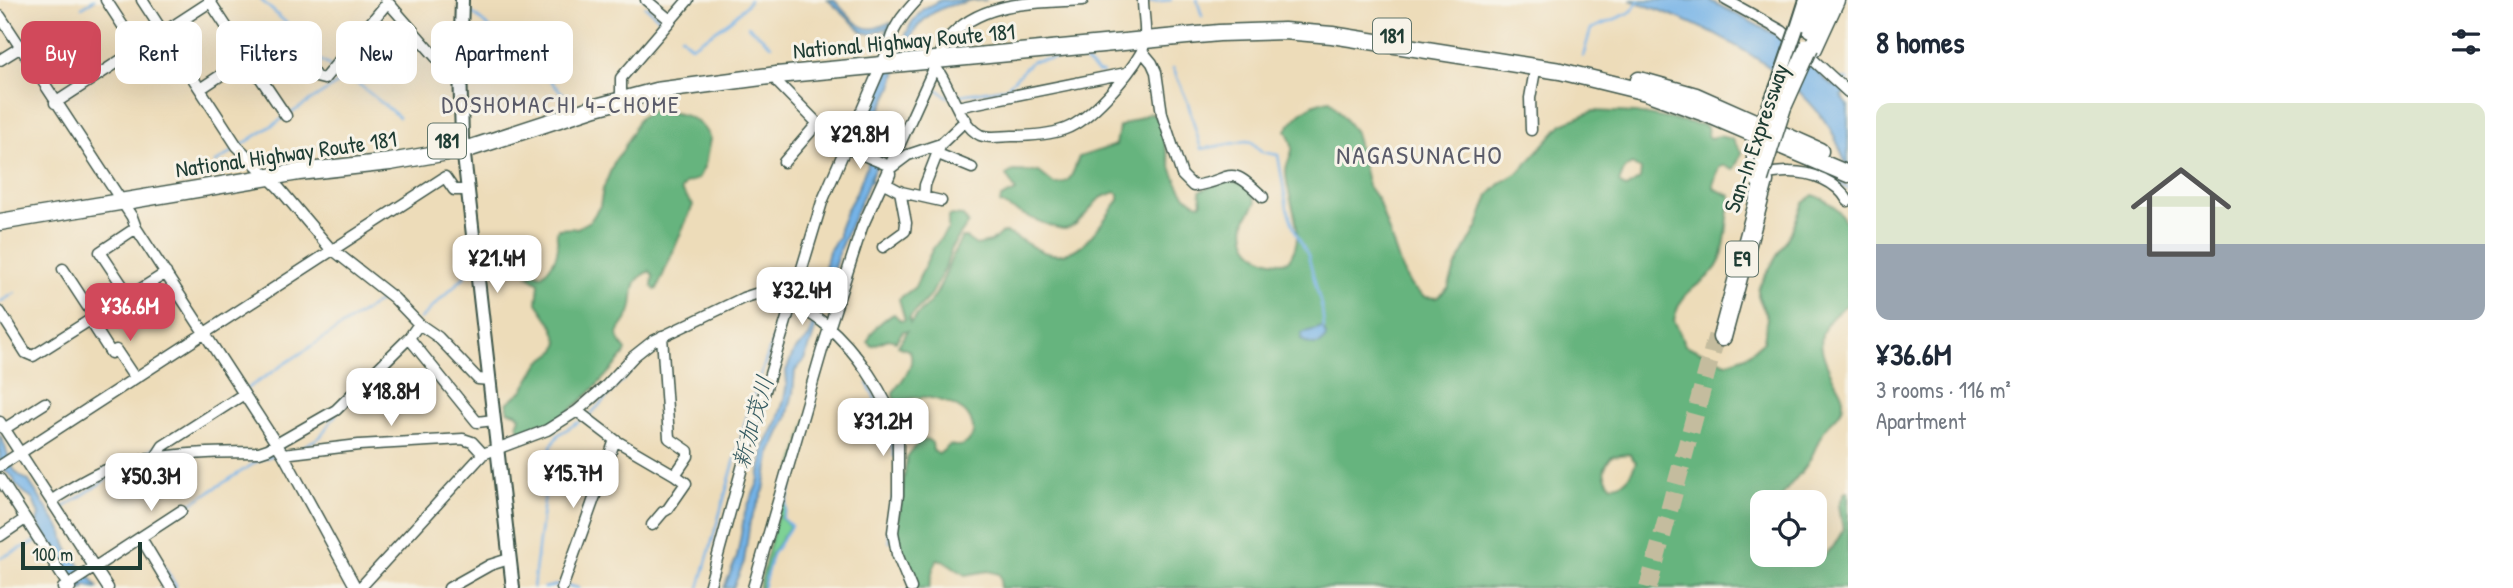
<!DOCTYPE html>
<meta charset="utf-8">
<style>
body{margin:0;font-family:"Patrick Hand","Klee One",sans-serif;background:#f6f6f7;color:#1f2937;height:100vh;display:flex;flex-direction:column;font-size:26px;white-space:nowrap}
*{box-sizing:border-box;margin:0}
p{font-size:23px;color:#747a83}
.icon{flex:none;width:38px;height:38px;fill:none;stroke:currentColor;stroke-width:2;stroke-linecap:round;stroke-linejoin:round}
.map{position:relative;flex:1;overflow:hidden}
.panel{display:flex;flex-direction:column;background:#fff;width:665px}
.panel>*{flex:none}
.banner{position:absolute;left:21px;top:21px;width:665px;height:63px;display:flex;gap:14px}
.buttons{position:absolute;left:1750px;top:490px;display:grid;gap:14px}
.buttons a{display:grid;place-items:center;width:77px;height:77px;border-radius:14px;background:#fff;box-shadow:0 7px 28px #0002;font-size:35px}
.scale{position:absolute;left:21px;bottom:18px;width:121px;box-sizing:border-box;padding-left:7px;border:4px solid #1f3d34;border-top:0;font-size:19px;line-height:24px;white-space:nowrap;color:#1f3d34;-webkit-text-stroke:5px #f7f3e8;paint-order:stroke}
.price{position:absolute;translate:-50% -60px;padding:0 16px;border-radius:14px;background:#fff;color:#222;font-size:23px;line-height:46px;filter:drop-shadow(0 2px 4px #0008)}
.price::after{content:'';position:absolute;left:50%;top:42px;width:21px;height:16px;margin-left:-10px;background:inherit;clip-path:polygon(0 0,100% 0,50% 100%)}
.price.selected{background:#d1495b;color:#fff}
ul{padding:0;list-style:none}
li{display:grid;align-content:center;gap:14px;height:371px;padding:0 28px}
li span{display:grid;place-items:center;height:217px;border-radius:14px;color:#555}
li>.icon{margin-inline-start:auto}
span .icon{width:126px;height:126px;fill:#fffc;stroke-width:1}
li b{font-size:30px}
h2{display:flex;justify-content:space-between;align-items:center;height:84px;padding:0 28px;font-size:30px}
.chip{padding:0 24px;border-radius:14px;background:#fff;box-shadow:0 7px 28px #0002;font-size:24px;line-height:63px}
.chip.selected{background:#d1495b;color:#fff}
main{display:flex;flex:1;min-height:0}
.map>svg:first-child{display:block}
.green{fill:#7ed295;stroke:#4e8864;stroke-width:2}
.forest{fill:#66b47e;stroke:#427859;stroke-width:2;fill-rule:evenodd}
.water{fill:#75b2e7;stroke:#4a788e;stroke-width:2}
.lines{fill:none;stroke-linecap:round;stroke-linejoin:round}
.stream{stroke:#75b2e7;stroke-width:2.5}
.motorway-tunnel{stroke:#c4bc9e;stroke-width:18;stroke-dasharray:18 9;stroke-linecap:butt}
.minor-casing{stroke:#3e5548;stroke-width:13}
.tertiary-casing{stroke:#3e5548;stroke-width:16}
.secondary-casing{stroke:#3e5548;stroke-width:16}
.trunk-casing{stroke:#3e5548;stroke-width:19}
.motorway-casing{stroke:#3e5548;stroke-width:21}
.minor{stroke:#fff;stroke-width:10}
.tertiary{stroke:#fff;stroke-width:12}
.secondary{stroke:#fff;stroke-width:12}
.trunk{stroke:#fff;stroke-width:16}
.motorway{stroke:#fff;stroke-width:18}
.tertiary-bridge-casing{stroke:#3e5548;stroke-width:16;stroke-linecap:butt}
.motorway-bridge-casing{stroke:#3e5548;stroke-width:21;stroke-linecap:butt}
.tertiary-bridge{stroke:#fff;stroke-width:12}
.motorway-bridge{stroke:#fff;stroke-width:18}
.labels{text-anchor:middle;stroke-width:6;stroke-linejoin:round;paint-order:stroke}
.shield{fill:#f7f3e8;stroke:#60746a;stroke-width:2}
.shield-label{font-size:21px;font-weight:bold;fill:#1f3d34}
.street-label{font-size:23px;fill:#1f3d34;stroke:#f7f3e8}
.neighbourhood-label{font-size:24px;letter-spacing:2px;fill:#5b5c6a;stroke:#f7f3e8}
.water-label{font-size:24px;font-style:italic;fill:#345a61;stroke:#f7f3e8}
.quarter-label{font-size:26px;letter-spacing:2px;fill:#5b5c6a;stroke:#f7f3e8}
</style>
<main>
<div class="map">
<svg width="1848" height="588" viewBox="0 0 1848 588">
<rect width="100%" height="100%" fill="#f7f3e8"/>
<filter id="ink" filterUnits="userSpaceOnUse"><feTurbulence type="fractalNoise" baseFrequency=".0143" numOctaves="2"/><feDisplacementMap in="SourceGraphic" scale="14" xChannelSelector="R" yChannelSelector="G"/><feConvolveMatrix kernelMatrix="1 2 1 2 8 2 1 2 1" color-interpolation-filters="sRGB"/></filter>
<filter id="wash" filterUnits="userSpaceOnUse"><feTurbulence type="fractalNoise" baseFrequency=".00686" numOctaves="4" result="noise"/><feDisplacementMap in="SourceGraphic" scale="28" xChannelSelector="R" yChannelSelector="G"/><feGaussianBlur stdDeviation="1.57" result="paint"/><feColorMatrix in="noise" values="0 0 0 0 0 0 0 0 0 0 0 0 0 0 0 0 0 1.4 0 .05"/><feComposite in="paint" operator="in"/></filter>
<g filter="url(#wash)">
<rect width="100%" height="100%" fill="#eddcb9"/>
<path class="green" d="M809 414H811L809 423 785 504 786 510 781 518 790 526 771 555 762 588H759L775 524Z"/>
<path class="forest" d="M1330 100 1355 132 1368 186 1378 200 1402 270 1411 286 1424 297 1437 298 1448 288 1456 266 1478 226 1489 195 1502 182 1519 172 1562 124 1593 111 1636 113 1703 125 1707 127 1708 136 1711 138 1719 136 1732 139 1742 153 1734 169 1722 165 1719 167 1713 185 1715 189 1731 196C1728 211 1726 250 1720 261 1709 286 1682 283 1674 320L1685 345 1726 363 1746 356 1764 341 1767 317 1758 296V288L1791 232 1803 203 1813 195C1828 199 1842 212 1848 227V304C1812 329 1817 347 1836 383 1839 389 1844 395 1843 402 1843 414 1832 420 1825 429 1818 439 1815 452 1808 463 1798 479 1788 483 1779 502H1762V555H1793L1806 561 1820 559 1833 547 1843 530 1839 505 1845 492H1848V588H1000L1001 579 999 574 988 571 965 575 946 562 938 559 933 569 929 588H914L897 544 896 534 907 457 917 444 927 439 932 443 933 451 939 454 950 445C967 450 979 435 970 419 964 406 939 399 925 397 917 396 906 400 898 401L893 398V393C901 380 916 368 910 351L898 346 907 331H903L896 341 888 339 872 346 868 342C871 330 883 319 894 314L901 321 905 320 899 299 915 287 932 250 948 229V217L951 215 963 216 968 223 952 247 945 268 931 295 909 318 910 323C919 312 929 306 936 294 946 277 951 253 962 238H966L976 245 991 242 1001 233H1007C1021 238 1032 249 1047 253 1081 263 1101 222 1119 200V194L1116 192C1089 200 1098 205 1079 221 1076 224 1070 228 1065 229 1055 230 1010 209 1000 203L1001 198 1016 191 1006 175 1013 171 1039 172 1054 184C1073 185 1073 170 1079 157L1116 145 1119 127 1150 113 1159 119C1164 140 1174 201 1200 204L1202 202 1200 191C1221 179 1247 175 1256 203 1252 209 1246 216 1245 223 1240 249 1265 266 1288 261 1310 232 1286 202 1286 171 1286 164 1291 157 1292 150 1293 144 1289 136 1286 130 1299 113 1309 103 1330 100ZM1632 164 1641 170 1640 179 1626 188 1619 183 1625 168ZM1629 454 1636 462C1631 475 1626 485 1611 485 1601 474 1603 467 1612 456Z
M651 111C675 112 699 113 710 139L705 165 698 179 686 183 681 190 693 205 657 289 655 290 652 286 653 276 650 271C628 281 636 292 631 310 626 328 608 329 626 350L624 355C600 383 561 430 521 431L517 425 520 417 516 413 508 411 507 403 523 390 540 362 556 350 559 343 552 325 537 303 539 283 528 276 535 273 542 275C550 268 557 258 558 247 558 240 555 236 558 229L577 228 591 220 600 206 603 189 615 160 623 150 639 118Z"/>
<path class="water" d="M828 0H834C845 11 859 32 875 28 881 27 884 23 891 23L890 26 897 21 881 44 889 27 872 34 863 32Z
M941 0H987C922 3 910 27 893 84 889 97 878 110 875 123 873 134 878 143 879 154 880 162 873 172 870 179L873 181 869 182 840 248 811 343 804 360 795 371 793 393 787 417 771 451 764 490 750 521 744 562 733 588H724L737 557 745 512 758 483 765 445 777 422 784 400 787 383 786 371 794 351 809 337 829 251 839 236V229L847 209 856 193 868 163 866 145 873 105 911 24 923 9Z
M1630 0H1709L1782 38 1832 86 1838 82 1846 92 1841 96 1848 105V170C1843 156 1838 143 1831 130 1790 65 1701 23 1630 0Z
M1323 327 1326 336C1322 349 1310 346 1301 339L1302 333Z
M0 435C10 450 6 472 28 480L63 533C66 558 86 568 98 588L83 585 84 588H80L37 522 39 515 33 500 16 485 13 477 5 471 0 463Z"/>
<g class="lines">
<path class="stream" d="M261 0 294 30 314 56 361 86 399 117
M1197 0 1202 16
M1147 2 1171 0
M1084 3 1140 2
M645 6 660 19
M82 7 94 0
M465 7 545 73 555 86 567 97
M748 26 771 45
M681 36 691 46C713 33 734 21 750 0
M1583 56 1591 29 1627 14 1632 11 1639 0
M1173 68 1188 103 1201 149 1247 141 1252 142 1262 152 1278 155 1287 208 1296 233 1308 255 1322 309 1324 328
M1839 82 1841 79 1848 80
M931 85 948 97
M954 96 1006 88 1032 61 1079 56 1097 72 1103 73
M240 146 346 78
M215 163 235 150
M1839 182 1848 189
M0 302 15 293
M420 319 465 276
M868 384 887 426 894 456
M245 390 386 297
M590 415 654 346
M302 447 320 437 336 414
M139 457 160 444
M60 510 122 469
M184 512 187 506 261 459 278 454
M890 542 888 527 893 497
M155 552 176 586 174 588
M0 558 37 541
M565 585 579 588
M533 588 551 446 559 434 579 422
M544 588 558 585
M699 588 749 409 786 302
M763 588 772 555 791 526 782 518 786 510V504L810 422"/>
</g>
</g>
<g filter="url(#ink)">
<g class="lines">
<path class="motorway-tunnel" d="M1648 588 1717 334"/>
<defs>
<path id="minor" d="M106 0 138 49
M142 0 237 146 279 188 328 246 394 298 419 324 438 337 478 379 490 380
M209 0 247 58
M386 0 441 63 449 67 460 68
M646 0 670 20
M1726 0 1782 31 1848 92
M0 16 132 217 136 228 283 454 356 588
M293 40 316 77 324 79 388 2
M1142 51 1152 63 1156 72 1162 114 1182 175 1193 186C1234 181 1226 161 1263 197
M0 60 21 47
M936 68C950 85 959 125 980 135 989 139 1002 136 1012 136 1029 136 1049 135 1065 129 1090 120 1128 76 1141 53 1149 38 1143 16 1143 0
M777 72 778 83 832 138 844 147 892 167 908 155 941 144 966 120
M200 89 247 58 286 116
M621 100V78L688 0
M55 103 210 2
M957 107 1126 73
M1531 130 1530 98 1536 65
M1759 133 1752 156V167C1769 178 1773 171 1790 172 1812 172 1837 181 1848 201
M938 154 972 168
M784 162 818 123
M890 174 886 184 901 192 941 201
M924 197 925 185 941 144
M883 247 905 231 906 223 900 191
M63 269 95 318 166 273
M130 297 100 252 136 228
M0 312 26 353 33 356 90 320
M93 319 90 320 111 353 116 350 134 377
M409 338 477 422 494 420
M577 411 615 440 675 475
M0 422 108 588
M4 429 45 403
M283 454 359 445 463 439 472 442 483 454
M156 457 163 446 244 394
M0 466 445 177 454 190H468
M0 479 70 588
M52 500C70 489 89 476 109 469 157 453 209 452 259 452L268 449 336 410 409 338 419 324
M652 525 663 512 668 509 686 483 675 475 688 456V451L669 438 662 336
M0 536 25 519
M141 538 171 588
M63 588 181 511
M360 588 483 454 547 430 577 411 607 385 634 356 653 341 743 298 768 290C779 293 788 300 797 306 806 311 817 317 825 324 855 349 887 395 898 433V495L893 532 897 554 911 588
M449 588 490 565 509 559
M562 588 615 440
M709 588 745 457 822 202 888 50C891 29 903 15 917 0
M753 588 822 350 862 227 947 40C980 0 1035 3 1083 0"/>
<path id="tertiary" d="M1797 28 1806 0
M1761 125 1777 86"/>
<path id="secondary" d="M462 0 460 68 462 138 513 588"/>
<path id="trunk" d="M1639 80 1696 96 1820 151
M0 222 299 172 390 162 471 148 596 107 656 91 777 75 1219 33 1284 31 1332 35 1560 71 1646 92 1707 114 1848 174"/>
<path id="motorway" d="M1811 28 1821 0
M1813 48 1835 0
M1722 337 1764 181"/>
</defs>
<use href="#minor" class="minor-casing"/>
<use href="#tertiary" class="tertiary-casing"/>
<use href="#secondary" class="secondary-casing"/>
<use href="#trunk" class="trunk-casing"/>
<use href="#motorway" class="motorway-casing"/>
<use href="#minor" class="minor"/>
<use href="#tertiary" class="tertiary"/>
<use href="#secondary" class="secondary"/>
<use href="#trunk" class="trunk"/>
<use href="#motorway" class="motorway"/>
<defs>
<path id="tertiary-bridge" d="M1777 86 1797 28"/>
<path id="motorway-bridge" d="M1759 179 1782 107 1809 47"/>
</defs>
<use href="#tertiary-bridge" class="tertiary-bridge-casing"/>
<use href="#motorway-bridge" class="motorway-bridge-casing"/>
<use href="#tertiary-bridge" class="tertiary-bridge"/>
<use href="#motorway-bridge" class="motorway-bridge"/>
</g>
</g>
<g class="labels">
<g class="shield">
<rect x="1373" y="18.5" width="38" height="35" rx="5"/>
<rect x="428" y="123.5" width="38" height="35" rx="5"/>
<rect x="1726" y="241.5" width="32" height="35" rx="5"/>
</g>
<g class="shield-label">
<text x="1392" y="43">181</text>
<text x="447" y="148">181</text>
<text x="1742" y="266">E9</text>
</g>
<g class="street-label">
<text transform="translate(904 41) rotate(-5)" y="8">National Highway Route 181</text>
<text transform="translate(1756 138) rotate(-71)" y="8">San-In Expressway</text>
<text transform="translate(286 154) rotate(-8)" y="8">National Highway Route 181</text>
</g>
<g class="neighbourhood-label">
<text x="561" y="113">DOSHOMACHI 4-CHOME</text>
</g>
<g class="water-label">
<text transform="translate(753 422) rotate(-74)" y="8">新加茂川</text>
</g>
<g class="quarter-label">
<text x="1420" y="164">NAGASUNACHO</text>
</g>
</g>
</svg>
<div class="buttons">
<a><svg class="icon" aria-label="locate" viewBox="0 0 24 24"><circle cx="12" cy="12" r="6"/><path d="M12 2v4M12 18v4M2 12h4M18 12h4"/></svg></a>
</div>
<div class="scale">100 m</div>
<b class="price" style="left:860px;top:171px">¥29.8M</b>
<b class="price" style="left:497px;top:295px">¥21.4M</b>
<b class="price" style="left:802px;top:327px">¥32.4M</b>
<b class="price selected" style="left:130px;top:343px">¥36.6M</b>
<b class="price" style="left:391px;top:428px">¥18.8M</b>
<b class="price" style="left:883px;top:458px">¥31.2M</b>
<b class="price" style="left:573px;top:510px">¥15.7M</b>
<b class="price" style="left:151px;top:513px">¥50.3M</b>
<div class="banner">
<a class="chip selected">Buy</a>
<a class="chip">Rent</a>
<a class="chip">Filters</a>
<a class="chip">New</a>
<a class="chip">Apartment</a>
</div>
</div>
<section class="panel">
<h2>8 homes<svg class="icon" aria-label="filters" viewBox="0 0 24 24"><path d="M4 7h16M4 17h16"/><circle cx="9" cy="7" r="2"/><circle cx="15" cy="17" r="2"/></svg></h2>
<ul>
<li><span style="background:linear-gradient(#dfe7d0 65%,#9aa5b1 0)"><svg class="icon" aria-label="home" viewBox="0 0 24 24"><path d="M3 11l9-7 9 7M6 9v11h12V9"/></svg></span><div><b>¥36.6M</b><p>3 rooms · 116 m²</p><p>Apartment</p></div></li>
</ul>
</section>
</main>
